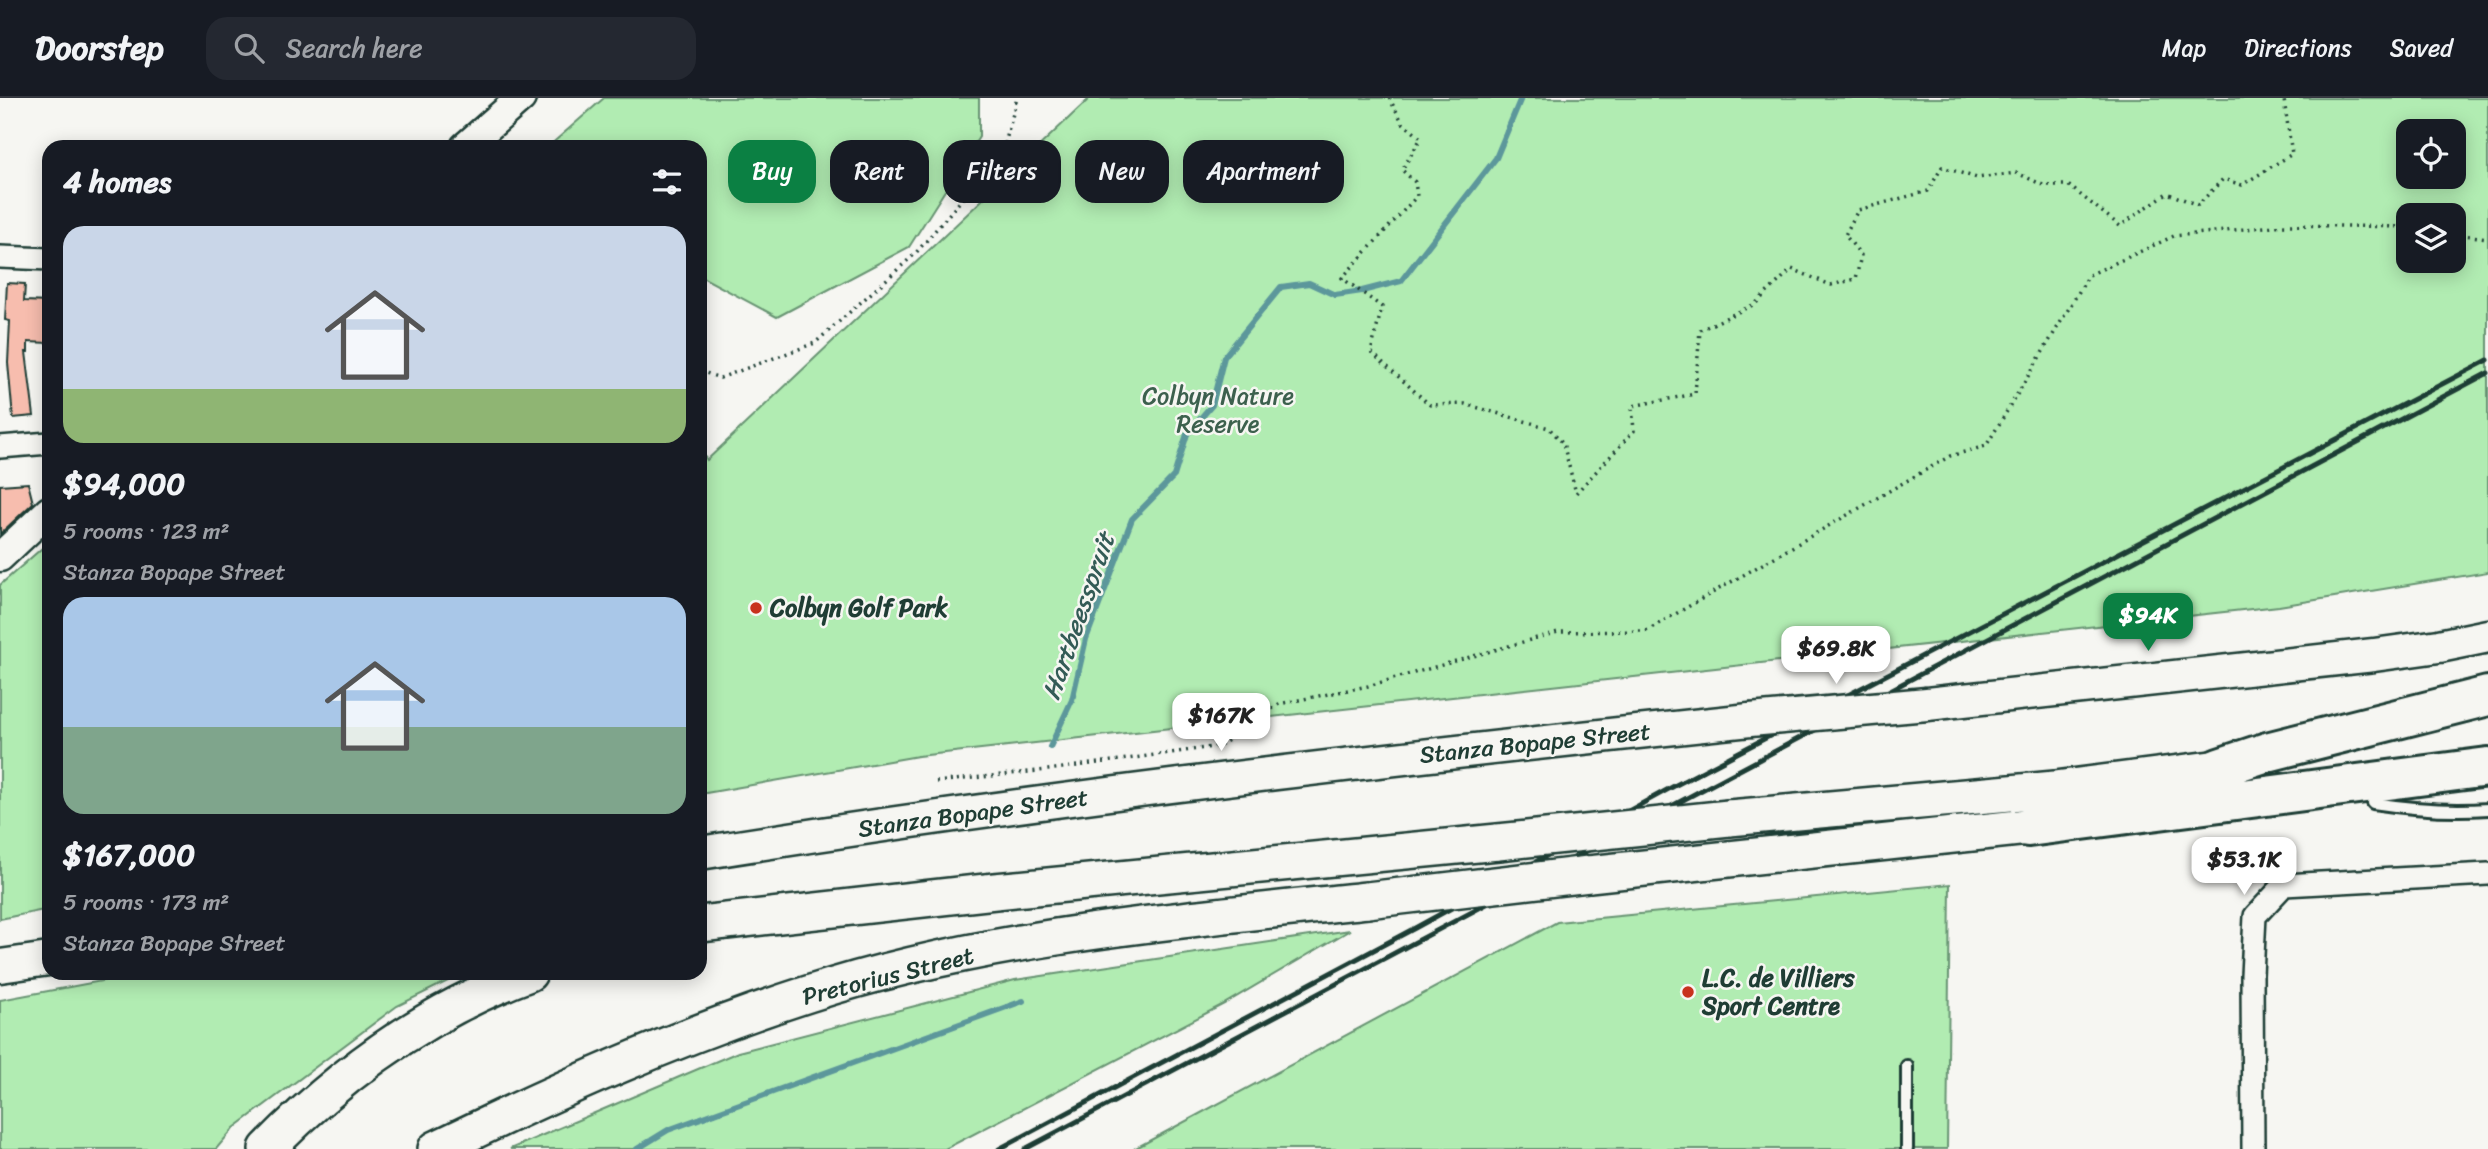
<!DOCTYPE html>
<meta charset="utf-8">
<style>
body{margin:0;font-family:Sriracha,sans-serif;background:#242831;color:#f1f3f6;height:100vh;display:flex;flex-direction:column;font-size:26px;white-space:nowrap}
*{box-sizing:border-box;margin:0}
p{font-size:23px;color:#9ea1a6}
.icon{flex:none;width:38px;height:38px;fill:none;stroke:currentColor;stroke-width:2;stroke-linecap:round;stroke-linejoin:round}
.map{position:relative;flex:1;overflow:hidden}
.sheet{position:absolute;left:42px;top:42px;width:665px;height:840px;display:flex;flex-direction:column;background:#171b24;border-radius:21px;box-shadow:0 4px 18px #0003}
.sheet>*{flex:none}
.hud{position:absolute;left:728px;top:42px;width:665px;height:63px;display:flex;gap:14px}
.buttons{position:absolute;left:2396px;top:21px;display:grid;gap:14px}
.buttons a{display:grid;place-items:center;width:70px;height:70px;border-radius:14px;background:#171b24;box-shadow:0 4px 18px #0003;font-size:35px}
.price{position:absolute;translate:-50% -60px;padding:0 16px;border-radius:14px;background:#fff;color:#222;font-size:23px;line-height:46px;filter:drop-shadow(0 2px 4px #0008)}
.price::after{content:'';position:absolute;left:50%;top:42px;width:21px;height:16px;margin-left:-10px;background:inherit;clip-path:polygon(0 0,100% 0,50% 100%)}
.price.current{background:#0b8043;color:#fff}
ul{padding:0;list-style:none}
li{display:grid;align-content:center;gap:14px;height:371px;padding:0 21px}
li span{display:grid;place-items:center;height:217px;border-radius:21px;color:#555}
li>.icon{margin-inline-start:auto}
span .icon{width:126px;height:126px;fill:#fffc;stroke-width:1}
li b{font-size:30px}
h2{display:flex;justify-content:space-between;align-items:center;height:84px;padding:0 21px;font-size:30px}
.tag{padding:0 24px;border-radius:21px;background:#171b24;box-shadow:0 4px 18px #0003;font-size:24px;line-height:63px}
.tag.current{background:#0b8043;color:#fff}
header{display:flex;align-items:center;gap:42px;box-sizing:border-box;height:98px;padding:0 35px;background:#171b24;border-bottom:2px solid #363941}
header strong{font-size:33px}
nav{display:flex;gap:38px;margin-inline-start:auto;font-size:24px}
.search{width:490px;height:63px;background:#242831;display:flex;align-items:center;gap:18px;box-sizing:border-box;padding:0 24px;border-radius:21px;color:#9ea1a6;font-size:26px}
.map>svg:first-child{display:block}
.green{fill:#b1ecb2;stroke:#689473;stroke-width:2;fill-rule:evenodd}
.lines{fill:none;stroke-linecap:round;stroke-linejoin:round}
.stream{stroke:#5c979b;stroke-width:6}
.building{fill:#f7bdae;stroke:#1f3d34;stroke-width:2}
.service-casing{stroke:#1f3d34;stroke-width:16}
.minor-casing{stroke:#1f3d34;stroke-width:26}
.tertiary-casing{stroke:#1f3d34;stroke-width:33}
.secondary-casing{stroke:#1f3d34;stroke-width:37}
.primary-casing{stroke:#1f3d34;stroke-width:40}
.motorway-casing{stroke:#1f3d34;stroke-width:44}
.path{stroke:#1f3d34;stroke-width:3.5;stroke-dasharray:2 5;stroke-linecap:butt}
.service{stroke:#f6f6f2;stroke-width:10}
.minor{stroke:#f6f6f2;stroke-width:21}
.tertiary{stroke:#f6f6f2;stroke-width:28}
.secondary{stroke:#f6f6f2;stroke-width:32}
.primary{stroke:#f6f6f2;stroke-width:35}
.motorway{stroke:#f6f6f2;stroke-width:38}
.rail{stroke:#1f3d34;stroke-width:5}
.secondary-bridge-casing{stroke:#1f3d34;stroke-width:37;stroke-linecap:butt}
.primary-bridge-casing{stroke:#1f3d34;stroke-width:40;stroke-linecap:butt}
.secondary-bridge{stroke:#f6f6f2;stroke-width:32}
.primary-bridge{stroke:#f6f6f2;stroke-width:35}
.poi-dot{fill:#c8321e;stroke:#f6f6f2;stroke-width:2.5}
.labels{text-anchor:middle;stroke-width:5;stroke-linejoin:round;paint-order:stroke}
.park-label{font-size:24px;fill:#3c604d;stroke:#f6f6f2}
.poi-label{font-size:24px;font-weight:bold;fill:#1f3d34;stroke:#f6f6f2;text-anchor:start}
.street-label{font-size:24px;fill:#1f3d34;stroke:#f6f6f2}
.water-label{font-size:26px;font-style:italic;fill:#335b56;stroke:#f6f6f2}
</style>
<header>
<strong>Doorstep</strong>
<div class="search"><svg class="icon" aria-label="search" viewBox="0 0 24 24"><circle cx="10" cy="10" r="6"/><path d="M15 15l6 6"/></svg>Search here</div>
<nav><a>Map</a><a>Directions</a><a>Saved</a></nav>
</header>
<div class="map">
<svg width="2488" height="1051" viewBox="0 0 2488 1051">
<rect width="100%" height="100%" fill="#f6f6f2"/>
<filter id="ink" filterUnits="userSpaceOnUse"><feTurbulence type="fractalNoise" baseFrequency=".0143" numOctaves="2"/><feDisplacementMap in="SourceGraphic" scale="14" xChannelSelector="R" yChannelSelector="G"/><feConvolveMatrix kernelMatrix="1 2 1 2 8 2 1 2 1" color-interpolation-filters="sRGB"/></filter>
<g filter="url(#ink)">
<path class="green" d="M604 0H979V39L909 149 777 219 700 178V49H548Z
M1090 0H2488V474L2279 508 918 658 700 696V353L707 362ZM2408 33H2454V79H2408ZM2408 117H2454V163H2408Z
M49 444V811L0 821V487Z
M1950 786 1947 1051H1134L1557 824Z
M1350 832 1224 906 945 1051H510L738 954 1015 882Z
M144 875H464L397 908 234 1030 216 1051H0V902Z"/>
<g class="lines">
<path class="stream" d="M1050 649 1072 602 1086 541 1132 421 1174 378 1187 336 1212 307 1224 259 1281 189 1309 185 1335 197 1362 193 1401 183 1496 60 1521 0
M637 1051 668 1032 1023 903"/>
</g>
<path class="building" d="M7 185 25 186 24 203 49 204V245L28 244V254H26L34 318 13 320 8 265 10 223 5 222Z
M28 385 33 405 0 436V387Z"/>
<g class="lines">
<defs>
<path id="service" d="M2373 705C2412 711 2448 714 2488 711
M1907 1051V968"/>
<path id="minor" d="M0 159 49 161
M0 349 49 345
M2253 1051 2252 877 2255 818 2284 787 2488 776"/>
<path id="tertiary" d="M465 49 521 0
M0 459 49 413"/>
<path id="secondary" d="M1927 606 2374 557 2439 548 2488 538
M700 755C1049 699 1399 659 1750 622
M0 868 49 861"/>
<path id="primary" d="M1729 720 2055 691 2219 670
M1589 776 2028 729
M700 826 995 793 1498 744
M267 1051C341 975 429 912 529 875
M436 1051C556 993 680 937 808 896 986 838 1181 822 1367 802"/>
<path id="motorway" d="M2219 670 2267 654 2488 598
M2028 729 2488 669"/>
</defs>
<use href="#service" class="service-casing"/>
<use href="#minor" class="minor-casing"/>
<use href="#tertiary" class="tertiary-casing"/>
<use href="#secondary" class="secondary-casing"/>
<use href="#primary" class="primary-casing"/>
<use href="#motorway" class="motorway-casing"/>
<path class="path" d="M1389 0 1403 25 1421 40 1402 72 1415 84 1417 98 1342 180 1382 209 1371 254 1430 307 1465 306 1549 330 1563 345 1576 395 1634 333 1632 308 1695 296 1700 232 1755 206 1792 171 1831 187 1856 181 1861 157 1845 137 1858 112 1928 93 1942 69 1977 80 2017 75 2043 87H2068L2120 128 2167 95 2198 107 2223 81 2242 87 2292 56 2284 2 2287 0
M2454 136 2488 140
M700 273 720 280 815 245 915 156 968 94 1005 46 1017 0
M936 684 1048 672 1220 648 1279 606 1368 588 1558 534 1646 533 1950 358 1986 348 2089 177 2174 138 2285 127 2408 129"/>
<use href="#service" class="service"/>
<use href="#minor" class="minor"/>
<use href="#tertiary" class="tertiary"/>
<use href="#secondary" class="secondary"/>
<use href="#primary" class="primary"/>
<use href="#motorway" class="motorway"/>
<path class="rail" d="M999 1051 1415 830 1676 687 2488 262
M1025 1051 2488 275"/>
<defs>
<path id="secondary-bridge" d="M1750 622 1927 606"/>
<path id="primary-bridge" d="M1498 744 1729 720
M1367 802 1589 776"/>
</defs>
<use href="#secondary-bridge" class="secondary-bridge-casing"/>
<use href="#primary-bridge" class="primary-bridge-casing"/>
<use href="#secondary-bridge" class="secondary-bridge"/>
<use href="#primary-bridge" class="primary-bridge"/>
</g>
</g>
<g class="poi-dot">
<circle cx="756" cy="510" r="7"/>
<circle cx="1688" cy="894" r="7"/>
</g>
<g class="labels">
<g class="park-label">
<text x="1218" y="306">Colbyn Nature<tspan x="1218" dy="28">Reserve</tspan></text>
</g>
<g class="poi-label">
<text x="770" y="518">Colbyn Golf Park</text>
<text x="1702" y="888">L.C. de Villiers<tspan x="1702" dy="28">Sport Centre</tspan></text>
</g>
<g class="street-label">
<text transform="translate(1535 645) rotate(-6)" y="8">Stanza Bopape Street</text>
<text transform="translate(973 715) rotate(-8)" y="8">Stanza Bopape Street</text>
<text transform="translate(888 878) rotate(-14)" y="8">Pretorius Street</text>
</g>
<g class="water-label">
<text transform="translate(1078 518) rotate(-71)" y="9">Hartbeesspruit</text>
</g>
</g>
</svg>
<div class="buttons">
<a><svg class="icon" aria-label="locate" viewBox="0 0 24 24"><circle cx="12" cy="12" r="6"/><path d="M12 2v4M12 18v4M2 12h4M18 12h4"/></svg></a>
<a><svg class="icon" aria-label="layers" viewBox="0 0 24 24"><path d="M12 4l9 5-9 5-9-5zM3 14l9 5 9-5"/></svg></a>
</div>
<b class="price current" style="left:2148px;top:555px">$94K</b>
<b class="price" style="left:1836px;top:588px">$69.8K</b>
<b class="price" style="left:1221px;top:655px">$167K</b>
<b class="price" style="left:2244px;top:799px">$53.1K</b>
<div class="hud">
<a class="tag current">Buy</a>
<a class="tag">Rent</a>
<a class="tag">Filters</a>
<a class="tag">New</a>
<a class="tag">Apartment</a>
</div>
<section class="sheet">
<h2>4 homes<svg class="icon" aria-label="filters" viewBox="0 0 24 24"><path d="M4 7h16M4 17h16"/><circle cx="9" cy="7" r="2"/><circle cx="15" cy="17" r="2"/></svg></h2>
<ul>
<li><span style="background:linear-gradient(#c9d6e8 75%,#8fb573 0)"><svg class="icon" aria-label="home" viewBox="0 0 24 24"><path d="M3 11l9-7 9 7M6 9v11h12V9"/></svg></span><div><b>$94,000</b><p>5 rooms · 123 m²</p><p>Stanza Bopape Street</p></div></li>
<li><span style="background:linear-gradient(#a9c7e8 60%,#7fa58c 0)"><svg class="icon" aria-label="home" viewBox="0 0 24 24"><path d="M3 11l9-7 9 7M6 9v11h12V9"/></svg></span><div><b>$167,000</b><p>5 rooms · 173 m²</p><p>Stanza Bopape Street</p></div></li>
</ul>
</section>
</div>
